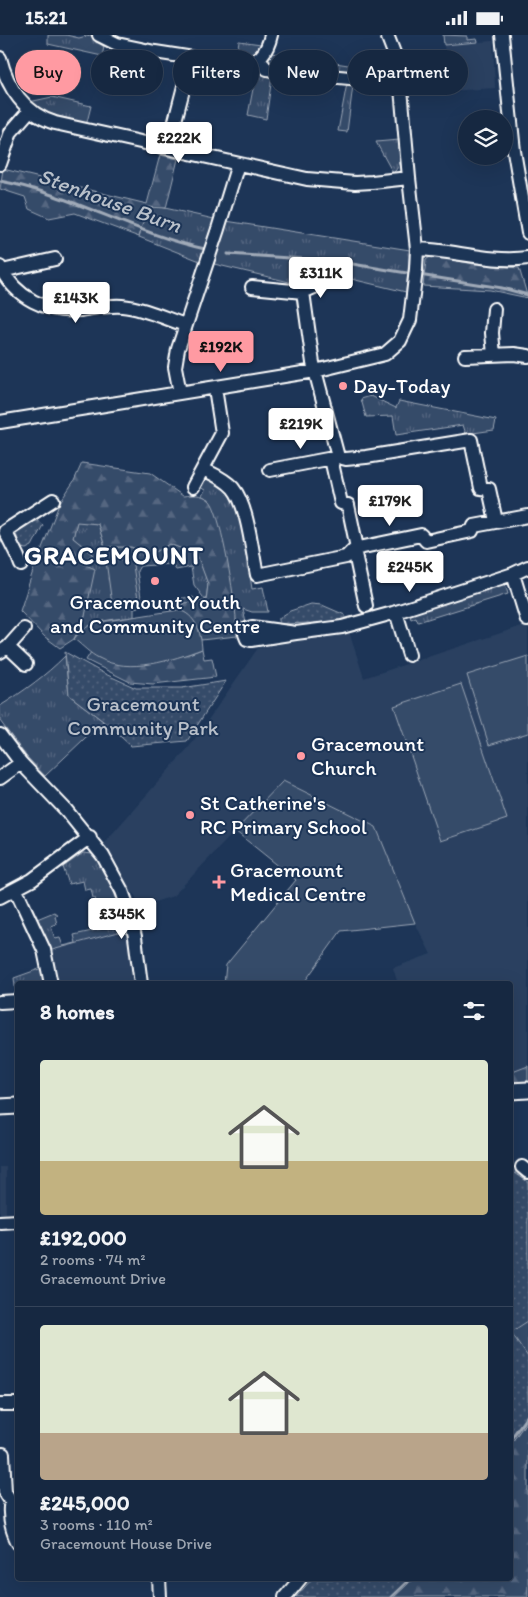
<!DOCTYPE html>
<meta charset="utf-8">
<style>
body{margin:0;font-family:Itim,sans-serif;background:#23344c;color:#f1f3f6;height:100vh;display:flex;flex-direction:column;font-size:19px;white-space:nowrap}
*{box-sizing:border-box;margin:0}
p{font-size:16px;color:#9ea6b1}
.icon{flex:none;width:28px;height:28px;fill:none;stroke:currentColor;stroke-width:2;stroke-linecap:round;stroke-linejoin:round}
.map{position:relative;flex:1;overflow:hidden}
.drawer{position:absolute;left:15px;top:946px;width:498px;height:600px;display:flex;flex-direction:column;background:#162841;border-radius:5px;box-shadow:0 5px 20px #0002,0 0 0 1px #35445a}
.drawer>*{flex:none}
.top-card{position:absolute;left:15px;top:15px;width:499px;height:45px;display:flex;gap:10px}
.tools{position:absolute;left:458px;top:75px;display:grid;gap:10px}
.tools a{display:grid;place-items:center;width:55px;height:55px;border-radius:50%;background:#162841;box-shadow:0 5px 20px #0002,0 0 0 1px #35445a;font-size:25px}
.price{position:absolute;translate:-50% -42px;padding:0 11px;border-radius:5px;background:#fff;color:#222;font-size:16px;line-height:32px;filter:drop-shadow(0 1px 2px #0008)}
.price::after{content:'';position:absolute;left:50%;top:30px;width:15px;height:11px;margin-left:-8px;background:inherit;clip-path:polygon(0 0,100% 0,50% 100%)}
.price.on{background:#ff9aa2;color:#111}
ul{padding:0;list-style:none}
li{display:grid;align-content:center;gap:10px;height:265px;padding:0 25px}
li+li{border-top:1px solid #35445a}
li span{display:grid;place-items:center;height:155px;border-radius:5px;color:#555}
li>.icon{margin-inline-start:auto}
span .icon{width:90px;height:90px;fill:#fffc;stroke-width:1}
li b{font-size:21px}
h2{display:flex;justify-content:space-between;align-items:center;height:60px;padding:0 25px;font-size:21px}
.chip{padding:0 18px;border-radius:22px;background:#162841;box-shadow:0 5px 20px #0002,0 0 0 1px #35445a;font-size:18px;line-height:45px}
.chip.on{background:#ff9aa2;color:#111}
.status{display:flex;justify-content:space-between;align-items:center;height:35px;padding:0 25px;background:#162841;direction:ltr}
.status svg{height:14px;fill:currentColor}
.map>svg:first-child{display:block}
.built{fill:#2a4161}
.grass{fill:url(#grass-tufts);stroke:#9aa5b4}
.forest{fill:url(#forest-firs);stroke:#9aa5b4}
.park{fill:url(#park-dots);stroke:#9aa5b4}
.garden{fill:#364b69;stroke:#9aa5b4}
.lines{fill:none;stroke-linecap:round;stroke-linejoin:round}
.stream{stroke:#a0aab8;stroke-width:3}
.minor-casing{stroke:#fff;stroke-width:16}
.major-casing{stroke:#fff;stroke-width:19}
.minor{stroke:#1d3557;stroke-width:12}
.major{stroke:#1d3557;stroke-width:15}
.poi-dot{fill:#ff9aa2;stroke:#1d3557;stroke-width:2}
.labels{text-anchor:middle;stroke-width:4;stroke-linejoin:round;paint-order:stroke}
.poi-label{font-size:21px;fill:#fff;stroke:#1d3557;text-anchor:start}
.park-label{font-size:21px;fill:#b9c0ca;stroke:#1d3557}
.water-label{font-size:22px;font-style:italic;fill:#b8c0ca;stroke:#1d3557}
.district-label{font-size:26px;font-weight:bold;letter-spacing:1px;fill:#fff;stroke:#1d3557}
</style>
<div class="status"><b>15:21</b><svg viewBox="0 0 49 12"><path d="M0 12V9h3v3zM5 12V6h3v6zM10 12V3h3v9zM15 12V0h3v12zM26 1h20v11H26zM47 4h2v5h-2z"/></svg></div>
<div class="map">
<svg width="528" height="1562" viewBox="0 0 528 1562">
<defs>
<pattern id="grass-tufts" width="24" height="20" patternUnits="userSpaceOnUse" patternTransform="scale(1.25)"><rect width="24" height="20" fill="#364b69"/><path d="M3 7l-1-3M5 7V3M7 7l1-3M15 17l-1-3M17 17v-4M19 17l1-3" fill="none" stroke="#546680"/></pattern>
<pattern id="forest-firs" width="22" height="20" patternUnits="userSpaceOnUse" patternTransform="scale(1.25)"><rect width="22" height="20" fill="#364b69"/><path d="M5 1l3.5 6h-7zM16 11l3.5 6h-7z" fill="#546680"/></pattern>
<pattern id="park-dots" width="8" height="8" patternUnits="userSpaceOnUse" patternTransform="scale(1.25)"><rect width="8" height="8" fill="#364b69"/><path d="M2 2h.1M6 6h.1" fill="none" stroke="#546680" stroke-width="1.8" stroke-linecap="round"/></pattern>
</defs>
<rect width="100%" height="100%" fill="#1d3557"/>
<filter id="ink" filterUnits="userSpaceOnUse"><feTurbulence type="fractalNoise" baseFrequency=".02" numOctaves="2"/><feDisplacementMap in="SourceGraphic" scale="10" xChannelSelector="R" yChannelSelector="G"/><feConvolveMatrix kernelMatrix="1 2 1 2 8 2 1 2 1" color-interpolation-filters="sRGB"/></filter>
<g filter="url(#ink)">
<path class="built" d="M493 6 495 53 449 56 444 10Z
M528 589V1048L510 1049V949H398L393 933 431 919 415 888 375 792 283 746 173 861 136 873 134 868 137 865 134 858H130L118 830 104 808 190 711 258 613 349 597 364 643Z
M130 895 135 949H58L52 915Z
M0 1132H6V1184H0Z"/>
<path class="grass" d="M48 0H66L79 3 90 0 104 12 102 21 48 9Z
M239 6 261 9C256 18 247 24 236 23Z
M271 18 361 32 390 23C394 42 385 42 369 40 362 40 356 40 350 36L295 29C287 34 274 32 268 26Z
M257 33 272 42 266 84 248 80Z
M347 48 353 50 347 97 338 96Z
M52 62 91 71 87 87 85 88 42 77 29 67Z
M180 96 203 101 201 114 191 111V109H188L187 111 182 106Z
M399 105C400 118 404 128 393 138L376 107Z
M147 169 214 184 200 226 139 202Z
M226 186 410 215 406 257 326 238 302 250 214 229Z
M371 361 396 373 399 366 496 385 494 395 466 399 463 390 396 400 393 381 366 382 361 364Z
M205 444C214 446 222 450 228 457 244 475 248 529 252 554L263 552 268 577H252L243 574 246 588 236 586 223 509 209 464 202 461 205 455 198 451 200 447Z
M77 486 98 489 105 512H130L150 520 170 509 198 520 208 549 206 566 194 550 191 532 176 535 172 529 140 531 137 536 142 569 138 572 134 573V582C111 585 90 584 74 604L85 581 82 528 93 519 73 503Z
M504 545 508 559 418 587 416 582 411 584 408 575Z
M193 562 197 567 183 568 178 575 171 576C167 563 184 563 193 562Z
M65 621 69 660 103 686 45 741 26 721 0 686V671C24 656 45 641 65 621Z
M83 818 93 819C103 827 117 864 121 876L117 880 100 884 95 863H93L91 854 85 855 83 846 69 849 63 832Z
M54 877 58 880 55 881 57 889 51 891 55 904 60 903 63 911 76 908 74 900 101 894 100 888 118 883 124 884 126 895 52 915 37 884Z
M42 933 43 949H18L17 959H16L14 943Z"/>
<path class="forest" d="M160 120 178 124 166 173 147 172 139 202 75 178 49 183 29 174 25 162 0 154 3 134 147 169Z
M431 221 474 229 519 233 528 263 490 255 423 251 426 225Z
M82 428 150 438 183 461C192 460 201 458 209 465 220 473 233 556 235 574 237 583 235 591 237 601L201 605C198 593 192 578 178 575L183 568 206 566 208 549 197 520 170 509 150 520 131 512H105L98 489 77 487 73 503 93 519 82 528 95 534 85 581 74 604 60 613 45 602 20 576 33 536 60 467 74 446Z
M202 614 204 624 212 623 216 642 153 649 130 647 86 625 91 617 99 623 189 619Z
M528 1031V1047L510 1048V1038Z
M528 1384V1562H394L413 1544H510V1410Z"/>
<path class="park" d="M31 486H39L43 490 32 511 26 514 21 513 16 499 17 494Z
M311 569 322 570 345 580V587L279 589V583L290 576Z
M65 617 103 638 136 653H182L226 646 187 706 131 711 103 686 69 660Z
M510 1132H519L515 1138 528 1147V1384L510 1410Z
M312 1544H413L394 1562H296Z"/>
<path class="garden" d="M443 0 467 1V5L477 4 478 7 444 10Z
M132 523 138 565 112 569 106 526Z
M178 575C196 579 201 598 202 614 172 625 129 640 99 623 90 619 82 610 74 604 81 595 88 590 100 587Z
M528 621V698L489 710 467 640Z
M461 649 507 784 440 806 394 671Z
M283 746 376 792 415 888 341 896 303 949H224L226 930 296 845 235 796Z
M528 1286V1322L511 1297Z"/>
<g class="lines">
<path class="stream" d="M0 146C71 159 135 199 205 214
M228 219 334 226 413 239
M419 240 502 253 528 260
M510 1405 528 1380
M391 1562 410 1544"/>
<defs>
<path id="minor" d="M99 0 117 9 155 17 238 30C258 30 267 18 271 0
M502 0 514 116 528 198
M0 23C7 52 25 79 55 88L307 144 355 148 372 147 409 143
M258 24 267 34 276 36 402 48
M168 113 191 24
M0 129 11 97 30 75
M417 214C455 215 489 228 528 223
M0 232C16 263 46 278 80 275 94 273 108 270 122 271 144 273 164 283 185 290
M2 236 55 224
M252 252 303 257 313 328 338 422 346 424 366 422 471 405 481 453 489 454 496 486
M303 257 328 246
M494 320 492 298 494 274
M465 321 514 319 528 321
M180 358 175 332 178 314 218 194 238 129
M0 387 315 336 385 319 400 306 410 285 416 234 417 214 409 143 399 31 387 0
M331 424 341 468 348 470 357 513
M203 434C213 439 225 444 233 453 248 471 252 517 257 540L346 522 354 514 421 500 426 506 472 496 474 491 528 481
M270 435 338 422
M193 452 222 398 215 353
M354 514 366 571
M21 530 18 522 5 496 53 465
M513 539 527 585
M396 577 409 620
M252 592 296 598 251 605 247 604 245 599 247 594Z
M296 598 342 592 393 578 513 539 528 532
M8 612 26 629
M0 617 8 612 24 594
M0 700 21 728 66 775 103 821 122 856 130 878 135 902 141 949
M0 743 21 728
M16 855 44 915 51 949
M0 862 32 845 90 802
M0 967 18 966
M522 1132 528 1137
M0 1187 18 1186
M0 1369H18
M3 1419 5 1457 12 1468
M18 1464 10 1472C9 1486 12 1496 18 1508
M159 1544 160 1562
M285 1562 300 1544"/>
<path id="major" d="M510 1056 528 1055
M0 1072 18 1071"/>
</defs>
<use href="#minor" class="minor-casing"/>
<use href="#major" class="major-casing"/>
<use href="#minor" class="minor"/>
<use href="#major" class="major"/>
</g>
</g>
<g class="poi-dot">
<circle cx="343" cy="351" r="5"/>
<circle cx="155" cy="546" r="5"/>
<circle cx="301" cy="721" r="5"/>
<circle cx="190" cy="780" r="5"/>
<path d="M216.5 839.5h5v5h5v5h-5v5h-5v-5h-5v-5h5z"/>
</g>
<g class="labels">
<g class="poi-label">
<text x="353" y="358">Day-Today</text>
<text x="155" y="574" text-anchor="middle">Gracemount Youth<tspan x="155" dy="24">and Community Centre</tspan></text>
<text x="311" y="716">Gracemount<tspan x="311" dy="24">Church</tspan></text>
<text x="200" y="775">St Catherine's<tspan x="200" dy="24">RC Primary School</tspan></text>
<text x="230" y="842">Gracemount<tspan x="230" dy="24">Medical Centre</tspan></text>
</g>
<g class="park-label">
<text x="143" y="676">Gracemount<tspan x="143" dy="24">Community Park</tspan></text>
</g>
<g class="water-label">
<text transform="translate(110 165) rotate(20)" y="8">Stenhouse Burn</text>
</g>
<g class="district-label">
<text x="114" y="529">GRACEMOUNT</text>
</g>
</g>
</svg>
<div class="tools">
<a><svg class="icon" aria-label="layers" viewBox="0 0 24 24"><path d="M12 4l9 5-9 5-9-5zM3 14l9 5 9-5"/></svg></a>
</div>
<b class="price" style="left:179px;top:129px">£222K</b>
<b class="price" style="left:321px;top:264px">£311K</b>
<b class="price" style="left:76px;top:289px">£143K</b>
<b class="price on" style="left:221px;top:338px">£192K</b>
<b class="price" style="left:301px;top:415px">£219K</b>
<b class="price" style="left:390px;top:492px">£179K</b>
<b class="price" style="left:410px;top:558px">£245K</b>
<b class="price" style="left:122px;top:905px">£345K</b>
<div class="top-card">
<a class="chip on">Buy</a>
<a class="chip">Rent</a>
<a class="chip">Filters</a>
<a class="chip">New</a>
<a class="chip">Apartment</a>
</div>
<section class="drawer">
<h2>8 homes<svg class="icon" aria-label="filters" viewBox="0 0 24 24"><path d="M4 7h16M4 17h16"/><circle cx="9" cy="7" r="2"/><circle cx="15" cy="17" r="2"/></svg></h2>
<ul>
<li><span style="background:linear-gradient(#dfe7d0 65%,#c2b280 0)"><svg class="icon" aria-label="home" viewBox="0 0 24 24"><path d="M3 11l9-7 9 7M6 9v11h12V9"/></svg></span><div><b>£192,000</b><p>2 rooms · 74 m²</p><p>Gracemount Drive</p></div></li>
<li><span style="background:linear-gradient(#dfe7d0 70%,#b9a48a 0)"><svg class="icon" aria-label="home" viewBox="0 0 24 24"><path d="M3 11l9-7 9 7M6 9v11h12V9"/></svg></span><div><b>£245,000</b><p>3 rooms · 110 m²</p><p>Gracemount House Drive</p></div></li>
</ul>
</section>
</div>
